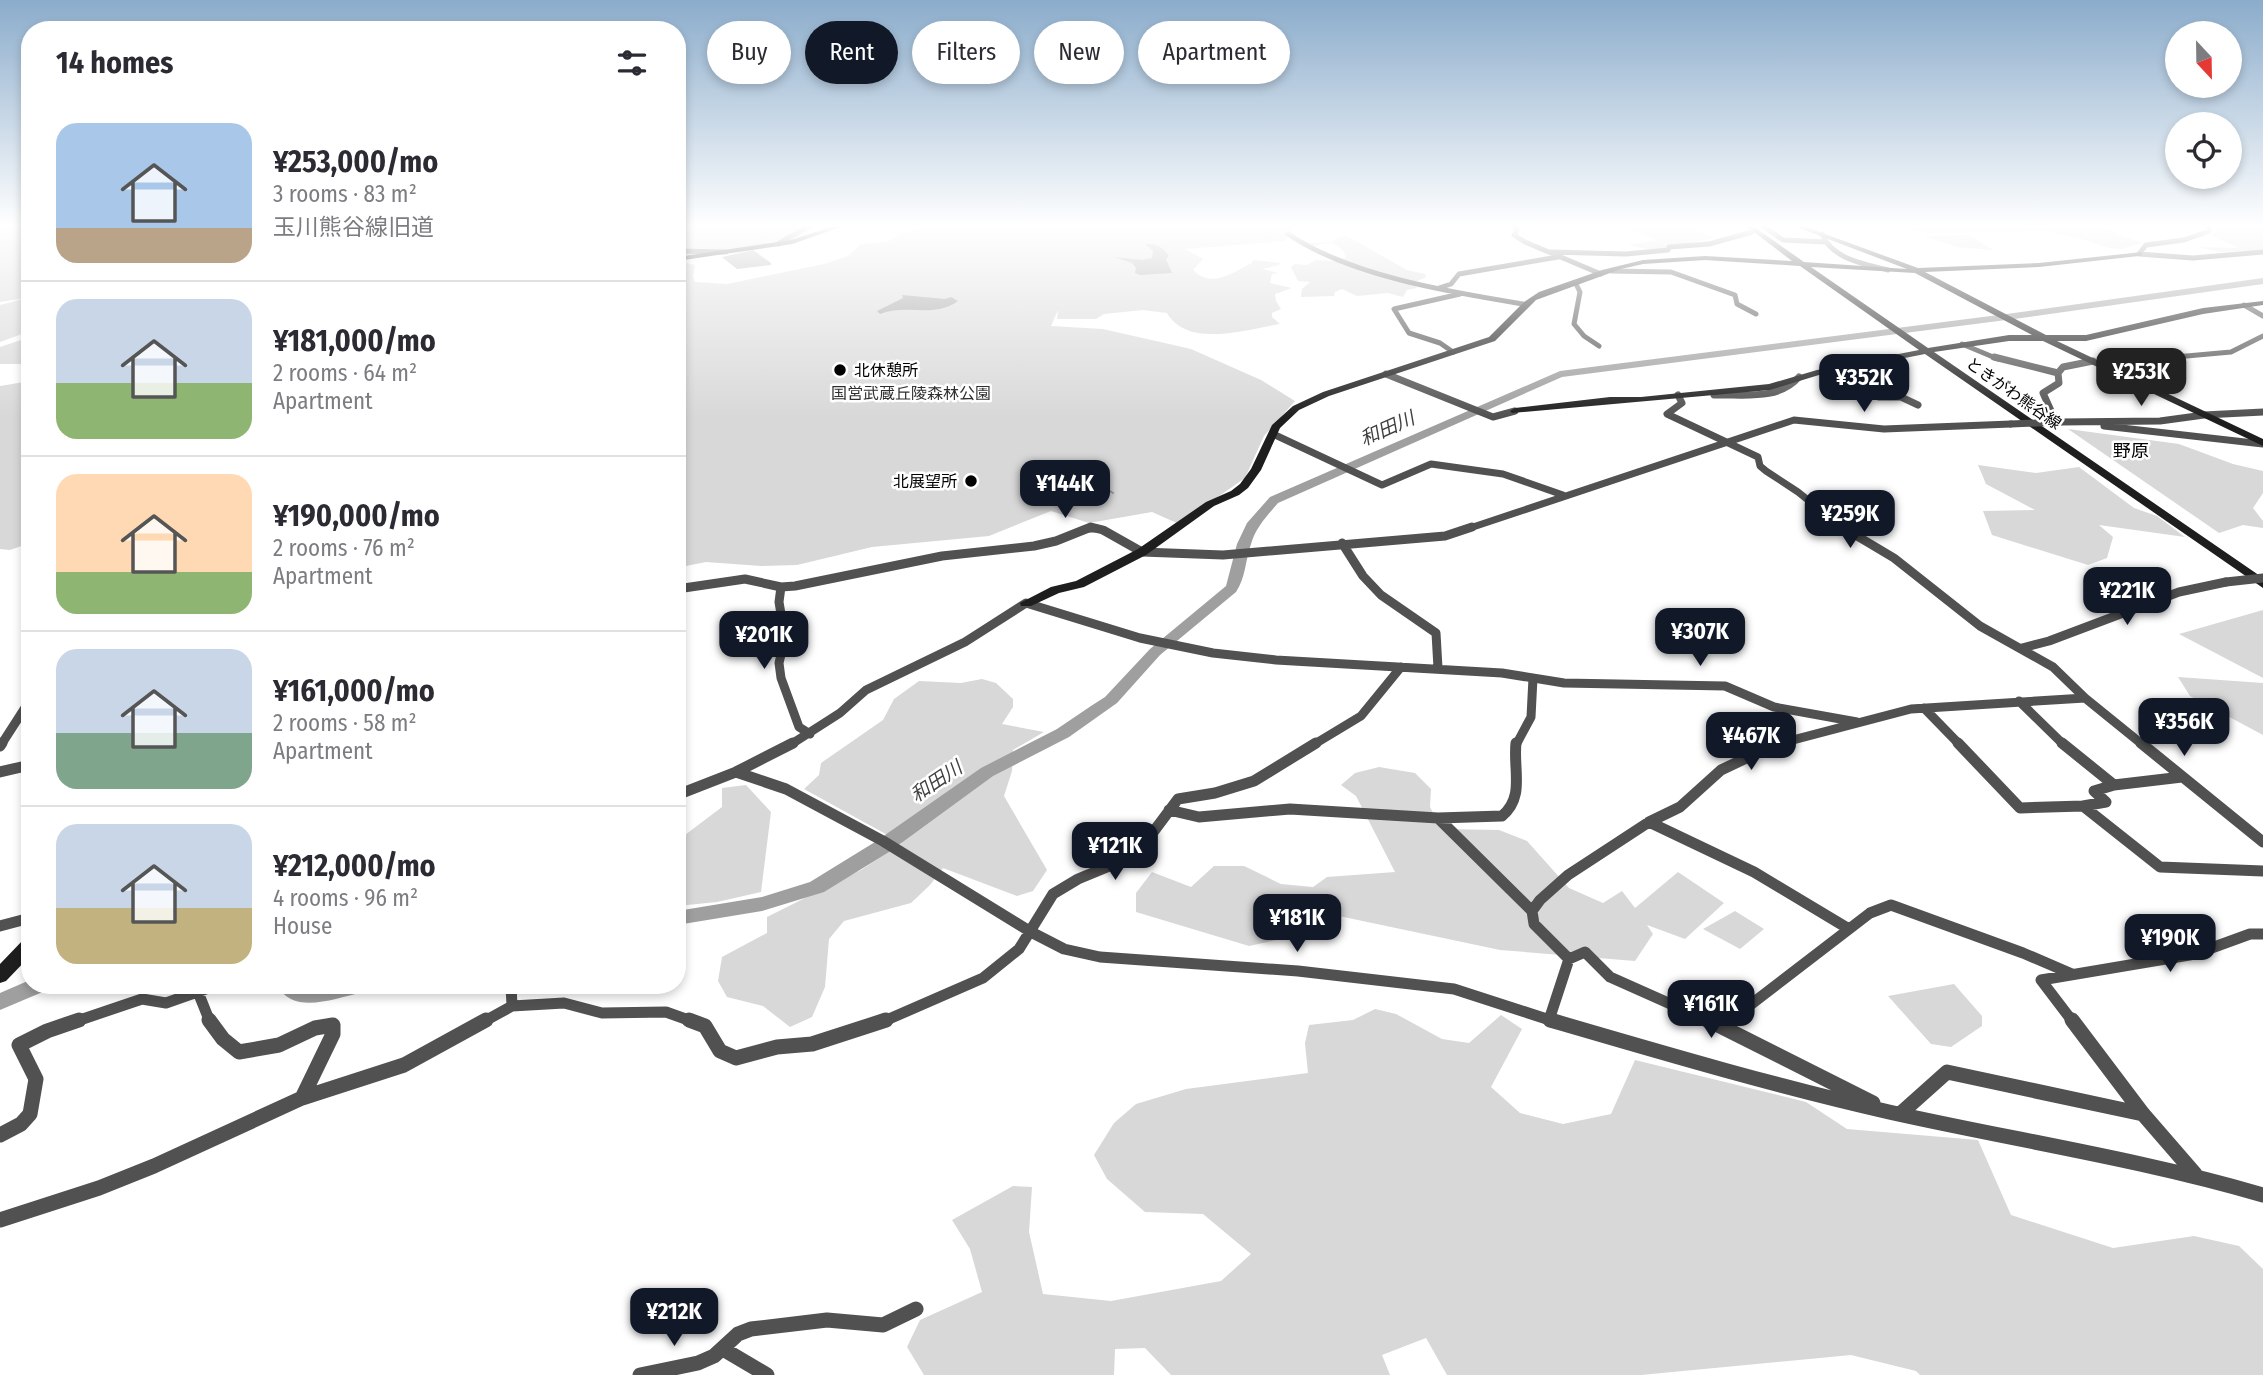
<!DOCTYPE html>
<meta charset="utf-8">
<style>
body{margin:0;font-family:"Fira Sans Condensed","Noto Sans JP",sans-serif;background:#f2f2f3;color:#2b2b33;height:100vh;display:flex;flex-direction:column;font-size:26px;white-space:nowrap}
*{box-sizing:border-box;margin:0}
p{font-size:23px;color:#7c7c81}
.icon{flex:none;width:38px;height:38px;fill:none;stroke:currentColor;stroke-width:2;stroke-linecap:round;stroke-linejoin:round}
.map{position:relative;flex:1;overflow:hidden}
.details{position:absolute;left:21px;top:21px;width:665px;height:973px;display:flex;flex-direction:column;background:#fff;border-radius:28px;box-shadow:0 4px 10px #0003}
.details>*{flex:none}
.hud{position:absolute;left:707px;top:21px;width:665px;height:63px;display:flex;gap:14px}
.needle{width:46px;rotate:158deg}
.fabs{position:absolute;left:2165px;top:21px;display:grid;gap:14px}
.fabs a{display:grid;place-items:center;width:77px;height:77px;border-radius:50%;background:#fff;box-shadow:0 4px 10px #0003;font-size:35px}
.price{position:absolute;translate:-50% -60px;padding:0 16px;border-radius:14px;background:#111827;color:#fff;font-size:23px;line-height:46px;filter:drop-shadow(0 2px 4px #0008)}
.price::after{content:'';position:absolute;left:50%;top:42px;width:21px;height:16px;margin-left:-10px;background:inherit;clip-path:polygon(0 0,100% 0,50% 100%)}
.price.selected{background:#222;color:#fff}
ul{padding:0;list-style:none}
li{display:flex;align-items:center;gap:21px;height:175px;padding:0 35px}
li+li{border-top:2px solid #e1e1e2}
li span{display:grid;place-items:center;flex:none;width:196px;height:140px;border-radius:21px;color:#555}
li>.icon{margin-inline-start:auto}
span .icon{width:84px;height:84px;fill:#fffc;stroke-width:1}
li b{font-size:30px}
h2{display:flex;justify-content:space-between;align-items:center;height:84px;padding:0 35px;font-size:30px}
.pill{padding:0 24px;border-radius:32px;background:#fff;box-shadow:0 4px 10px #0003;font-size:24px;line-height:63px}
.pill.selected{background:#111827;color:#fff}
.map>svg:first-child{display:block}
.green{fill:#d8d8d8}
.water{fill:#9f9f9f}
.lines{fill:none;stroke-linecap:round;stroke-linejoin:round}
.stream{stroke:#9f9f9f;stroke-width:2}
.river{fill:#9f9f9f;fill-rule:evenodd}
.street-far4{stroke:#515151;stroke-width:5}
.street-far3{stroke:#515151;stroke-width:7}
.street-far2{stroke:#515151;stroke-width:9}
.street-far1{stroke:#515151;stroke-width:11}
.street{stroke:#515151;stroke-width:15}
.secondary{fill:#1e1e1e;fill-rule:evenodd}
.street-bridge-far1{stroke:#515151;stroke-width:7}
.street-bridge{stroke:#515151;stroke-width:9}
.poi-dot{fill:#000;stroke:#fff;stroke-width:2.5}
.labels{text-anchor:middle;stroke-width:5;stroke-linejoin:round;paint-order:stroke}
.far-poi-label{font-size:16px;fill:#000;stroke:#fff;text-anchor:start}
.far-park-label{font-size:16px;fill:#2f2f2f;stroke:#fff}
.far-street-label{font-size:16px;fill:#000;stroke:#fff}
.far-quarter-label{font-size:18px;fill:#000;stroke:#fff}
.water-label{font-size:19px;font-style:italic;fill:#404040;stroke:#fff}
</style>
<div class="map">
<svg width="2263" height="1375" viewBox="0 0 2263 1375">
<rect width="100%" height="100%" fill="#fff"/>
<path class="green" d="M0 226H30V331L0 342V305L27 298 0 302Z
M677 226H817C781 255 723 249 677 257Z
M936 226H1295L1285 241 1185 249 1203 259 1193 270C1212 289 1231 273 1252 263L1253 260 1280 263 1279 265 1262 269 1279 273 1272 274 1270 283 1292 288 1275 294 1276 301 1281 309 1272 313V317L1280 324C1247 329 1188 349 1167 313L1143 310 1104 314 1096 319H1057L1058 310 1051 326 1103 329 1191 349 1261 380 1295 401 1264 436 1245 478 1179 524 1152 512 1089 523 1051 511 989 536 872 547 797 565 761 566 706 562 681 567 677 565V261L695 265 693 276 695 282 727 284 824 264 848 256 861 244 885 242 895 238 898 234Z
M1617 226H1689L1688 228 1696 229 1714 238 1652 250 1628 245 1659 240Z
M1894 226H2096L2142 243 2121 249 2109 248 2086 240 2045 231 1927 233Z
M2222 226H2263V250L2220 252 2198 247 2239 248 2212 236Z
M1969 235 1993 250 1957 247 1924 236Z
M1340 236H1347L1407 270 1425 274 1426 277 1413 283 1417 288 1407 290 1403 297 1388 293 1357 296 1342 289 1335 292 1334 296 1301 297 1302 289 1310 282 1298 281 1291 267 1295 264 1307 265 1316 260 1338 261 1346 257C1341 243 1325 239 1313 248L1308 243 1332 242Z
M30 337V364H0V347Z
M30 381V543L10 550 0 549V386Z
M2068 429 2179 444 2233 464 2263 471V493L2253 508 2263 521V528L2243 525 2219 533Z
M1978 465 2036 473 2079 467 2134 508 2157 516 2185 537 2099 525 2113 537 2107 558 2088 565 1992 535 1983 511 2035 510 1986 484Z
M2263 610V678L2179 634Z
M2178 677 2263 683V735L2190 696Z
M982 679 996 683 1013 699V707L1002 724 1044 732 1013 750 1012 771 1004 796 1047 870 1033 891 1017 896 943 868 930 885 911 903 844 921 829 939 825 987 812 1017 790 1027 763 1006 727 997 718 981 722 957 767 933V917L861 870 902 843 804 789 819 775 821 763 883 720 894 699 919 681 961 683Z
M1379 767 1415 773 1431 789 1430 807 1441 829 1499 830 1527 841 1569 888 1603 903 1622 891 1635 908 1678 872 1724 903 1685 939 1647 925 1653 934 1635 961 1500 950 1339 916 1300 918 1276 940 1249 946 1136 912V893L1152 872 1191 887 1214 866H1244L1281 884 1313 887 1327 877 1395 872 1356 796 1341 785 1355 773Z
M746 785 771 812 761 892 717 902 677 906V841L722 807V788Z
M1735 911 1764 929 1740 949 1703 929Z
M1954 984 1982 1016V1026L1951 1047 1931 1044 1888 996Z
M1375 1009 1396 1014 1442 1039 1469 1043 1501 1015 1522 1029 1491 1087 1520 1113 1563 1124 1611 1114 1635 1060 1806 1102 1847 1129 1978 1140 2011 1215 2113 1248 2194 1236 2239 1246 2263 1269V1375H1920L1916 1371 1851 1355 1641 1375H1447L1426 1338 1382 1355 1390 1375H1171L1145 1348 1115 1349 1114 1375H924L907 1347 920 1320 982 1292 970 1249 952 1220 1013 1186 1032 1187 1029 1232 1043 1294 1111 1301 1221 1281 1251 1254 1203 1214 1145 1212 1107 1179 1094 1155 1114 1123 1136 1104 1186 1089 1308 1073 1305 1043 1309 1025 1353 1020Z"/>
<path class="water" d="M1145 244C1155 243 1163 247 1169 256L1166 259 1172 273 1140 275 1135 273 1136 268 1132 263 1114 257 1142 260 1152 258 1153 251Z
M753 250 771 263V265L737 269 722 257Z
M902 295 945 299 951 297 958 301C933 319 909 303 880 314L877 311 903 298Z"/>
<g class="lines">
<path class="stream" d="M1071 467 1113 493"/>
<path class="river" d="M2263 278V284L2014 319 1562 377 1278 503C1267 516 1256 527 1251 544 1245 561 1246 577 1236 592L1160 655 1117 703 1069 737 993 776 889 852 824 892 762 911 677 925V911L762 897 810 882 875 842 981 768 1057 729 1091 706 1105 697 1150 649 1226 586 1237 544 1247 523 1270 497 1560 371 2014 313Z
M30 980V985H48L45 991 0 1010V993Z
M277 985H370L367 991 360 993C335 998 293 1016 277 985Z"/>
<path class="street-far4" d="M1514 226 1517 230 1514 235 1525 242 1601 274
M1763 226 1783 240 1826 242
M2209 226V231L2184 240 2146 245 2139 254 2193 258 2263 252
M1288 234C1350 276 1449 292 1523 304
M1822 234C1832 259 1864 264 1888 270
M778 244 809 226
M677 251 726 252
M1551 252 1626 254 1668 250 1669 247 1709 244 1752 232
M1611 271 1671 272 1735 295 1737 304 1756 314
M1576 284 1580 292 1574 324 1584 336 1599 346
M1439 288 1451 284 1459 274 1558 257
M2244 305 2263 316
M1962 344 1998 359
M1453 352 1440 343 1409 333 1394 309 1460 294
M2153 359 2231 352 2263 336"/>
<path class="street-far3" d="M1994 357 2058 373
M2093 361 2063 367 2058 373 2059 383 2043 393 2052 413 2060 422 2160 421 2204 415 2263 412
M1835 369 1879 397H1901L1918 405
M1386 374 1493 417 1515 411
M2124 377 2127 366 2167 357
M1678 395 1682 403 1667 414 1758 457 1760 466 1766 471 1798 492 1844 529
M1714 395C1743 394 1778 401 1799 377
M2104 426 2263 444
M1273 434 1382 485 1431 464 1503 474 1563 495
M1087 529H1097
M1467 529 1794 420 1884 429 2011 424"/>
<path class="street-far2" d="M1842 527 1894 558 1980 626 2053 667 2085 698 2143 745
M1342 543 1363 576 1381 595 1436 633 1438 668
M781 587 779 602 785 638 779 663 781 678 799 727 810 734
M677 589 745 579 781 587 795 586 942 556 1034 546 1056 541 1091 527 1103 530 1142 552 1223 555 1445 536 1472 527
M2022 648 2049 641 2179 592 2226 582
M2019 701 2064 745
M1924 708 1960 745
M1 745 30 700
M790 745 840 713 866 690 965 642 1026 603 1140 638 1213 653 1276 660 1502 673 1564 683 1725 686 1774 707 1857 722
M1313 745 1361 716 1401 667
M1516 745 1531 717 1533 678
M1774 745 1911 709 2085 698"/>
<path class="street-far1" d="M1958 743 2020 808 2083 806 2160 867 2263 871
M2062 743 2114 785
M2141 743 2263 842
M0 746 2 743
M0 772 30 765
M736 772 786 789 883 841 1031 932 1064 949 1100 957 1298 971 1454 989 1556 1022
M677 795 736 772 793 743
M2083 806 2106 802 2094 791 2114 785 2182 777
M1169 810 1199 817 1290 809 1438 818 1502 816C1525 797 1513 770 1516 743
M1438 818 1532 911 1534 924 1569 959 1549 1020
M1649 822 1754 872 1849 929
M1532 911 1540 900 1568 875 1649 822 1680 807 1721 770 1778 743
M0 926 30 918
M1569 959 1585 952 1610 977 1711 1022
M511 985 512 1006
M198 992 210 1022
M74 1022 142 999 166 1003 217 985
M483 1022 512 1006 564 1003 602 1013 666 1012 694 1022
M882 1022 983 978 1019 949 1053 894 1078 879 1136 855 1178 799 1215 793 1254 781 1316 743
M1728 1022 1870 913 1891 905 2023 953 2072 974
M2073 1022 2041 980 2195 954 2250 934H2263"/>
<path class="street" d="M209 1020 223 1039 239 1052 279 1045 315 1028 333 1025V1034L302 1098
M689 1020 705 1026 720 1051 736 1058 777 1047 812 1044 886 1020
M1550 1020C1663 1053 1775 1086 1889 1112 2014 1140 2140 1159 2263 1195
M1707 1020 1722 1027
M1731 1020 1722 1027 1873 1103
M2072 1020 2143 1114 2195 1174
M1900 1114 1947 1072 2143 1114
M0 1135 21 1124 30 1114 36 1079 19 1045 47 1031 79 1020
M0 1220 99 1188 154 1166 302 1098 404 1065 486 1020
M723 1349 767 1375
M640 1375 698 1363 714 1356 738 1334 751 1329 827 1320 883 1325 916 1309"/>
<path class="secondary" d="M834 226H844L792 244 677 261V257L791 240Z
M1746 226H1753L1804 262 1907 269 1794 226H1803L1918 268 2039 263 2142 252V256H2139L2039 267 1925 272 2046 335H2086L2203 308 2263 301V305L2203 314 2086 341H2057L2263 439V446L2043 341H2009L1934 352 2263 578V588L1925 354 1819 375 1770 390 1512 413 1510 411 1515 408 1610 397H1641L1769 384 1817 370 1919 350 1800 266 1705 260 1643 264 1621 269 1536 300 1495 341 1329 396 1299 410 1280 428 1261 470 1248 488 1239 495 1214 506 1146 555 1084 587 1059 593 1031 606H1021L1020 603 1051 587 1076 581 1138 549 1206 502 1231 491 1240 484 1251 469 1272 425 1293 406 1323 392 1489 337 1524 302 1539 292 1602 270 1643 260 1705 256 1792 261ZM1811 267 1915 273 2032 335H2009L1928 348Z
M30 937V956L6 981 0 983V964L24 939Z"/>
<path class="street-bridge-far1" d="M2011 424 2060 422"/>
<path class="street-bridge" d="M2226 582 2263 578"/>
</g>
<linearGradient id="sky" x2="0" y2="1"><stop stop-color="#8baccb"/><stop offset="0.54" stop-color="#fff"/><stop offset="1" stop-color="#fff" stop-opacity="0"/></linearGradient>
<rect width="2263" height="418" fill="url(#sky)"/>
<g class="poi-dot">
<circle cx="840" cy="370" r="7"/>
<circle cx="971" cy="481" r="7"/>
</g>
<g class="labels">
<g class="far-poi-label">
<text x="854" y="376">北休憩所</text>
<text x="957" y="487" text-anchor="end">北展望所</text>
</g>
<g class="far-park-label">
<text x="911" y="399">国営武蔵丘陵森林公園</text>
</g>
<g class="far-street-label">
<text transform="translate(2014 393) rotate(35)" y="6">ときがわ熊谷線</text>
</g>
<g class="far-quarter-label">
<text x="2131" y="457">野原</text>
</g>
<g class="water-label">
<text transform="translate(1387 428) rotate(-24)" y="7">和田川</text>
<text transform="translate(936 781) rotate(-34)" y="7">和田川</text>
</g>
</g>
</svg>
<div class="fabs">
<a><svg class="needle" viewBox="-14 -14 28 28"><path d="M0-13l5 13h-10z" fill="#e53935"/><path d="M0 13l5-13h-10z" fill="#7c7c81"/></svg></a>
<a><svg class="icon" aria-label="locate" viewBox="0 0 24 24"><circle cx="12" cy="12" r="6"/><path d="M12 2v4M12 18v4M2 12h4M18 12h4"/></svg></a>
</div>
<b class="price selected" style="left:2141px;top:408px">¥253K</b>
<b class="price" style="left:1864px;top:414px">¥352K</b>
<b class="price" style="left:1065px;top:520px">¥144K</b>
<b class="price" style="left:1850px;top:550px">¥259K</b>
<b class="price" style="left:2127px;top:627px">¥221K</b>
<b class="price" style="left:1700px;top:668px">¥307K</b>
<b class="price" style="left:764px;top:671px">¥201K</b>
<b class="price" style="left:2184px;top:758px">¥356K</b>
<b class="price" style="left:1751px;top:772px">¥467K</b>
<b class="price" style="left:1115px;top:882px">¥121K</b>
<b class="price" style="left:1297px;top:954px">¥181K</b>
<b class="price" style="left:2170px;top:974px">¥190K</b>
<b class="price" style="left:1711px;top:1040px">¥161K</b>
<b class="price" style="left:674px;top:1348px">¥212K</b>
<div class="hud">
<a class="pill">Buy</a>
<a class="pill selected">Rent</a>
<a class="pill">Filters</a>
<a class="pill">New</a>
<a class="pill">Apartment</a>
</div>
<section class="details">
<h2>14 homes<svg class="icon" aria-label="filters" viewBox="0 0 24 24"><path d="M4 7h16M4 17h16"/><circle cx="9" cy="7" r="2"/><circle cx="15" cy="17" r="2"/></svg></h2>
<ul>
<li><span style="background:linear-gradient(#a9c7e8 75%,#b9a48a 0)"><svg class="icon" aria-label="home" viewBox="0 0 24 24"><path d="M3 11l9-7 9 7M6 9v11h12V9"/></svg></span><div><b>¥253,000/mo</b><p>3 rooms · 83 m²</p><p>玉川熊谷線旧道</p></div></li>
<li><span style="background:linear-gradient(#c9d6e8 60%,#8fb573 0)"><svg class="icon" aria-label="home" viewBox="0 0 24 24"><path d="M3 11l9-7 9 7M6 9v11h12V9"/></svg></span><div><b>¥181,000/mo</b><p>2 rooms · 64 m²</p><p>Apartment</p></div></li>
<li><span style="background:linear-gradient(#ffd9b3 70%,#8fb573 0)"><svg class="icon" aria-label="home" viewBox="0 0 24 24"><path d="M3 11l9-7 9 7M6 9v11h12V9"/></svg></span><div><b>¥190,000/mo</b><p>2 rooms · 76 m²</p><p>Apartment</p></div></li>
<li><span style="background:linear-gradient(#c9d6e8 60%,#7fa58c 0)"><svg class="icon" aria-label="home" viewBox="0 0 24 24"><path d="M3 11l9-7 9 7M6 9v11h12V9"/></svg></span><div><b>¥161,000/mo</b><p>2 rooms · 58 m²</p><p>Apartment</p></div></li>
<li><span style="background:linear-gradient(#c9d6e8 60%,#c2b280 0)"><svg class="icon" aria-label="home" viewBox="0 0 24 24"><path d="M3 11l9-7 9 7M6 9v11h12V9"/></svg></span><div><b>¥212,000/mo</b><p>4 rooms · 96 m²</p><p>House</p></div></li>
</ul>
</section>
</div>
